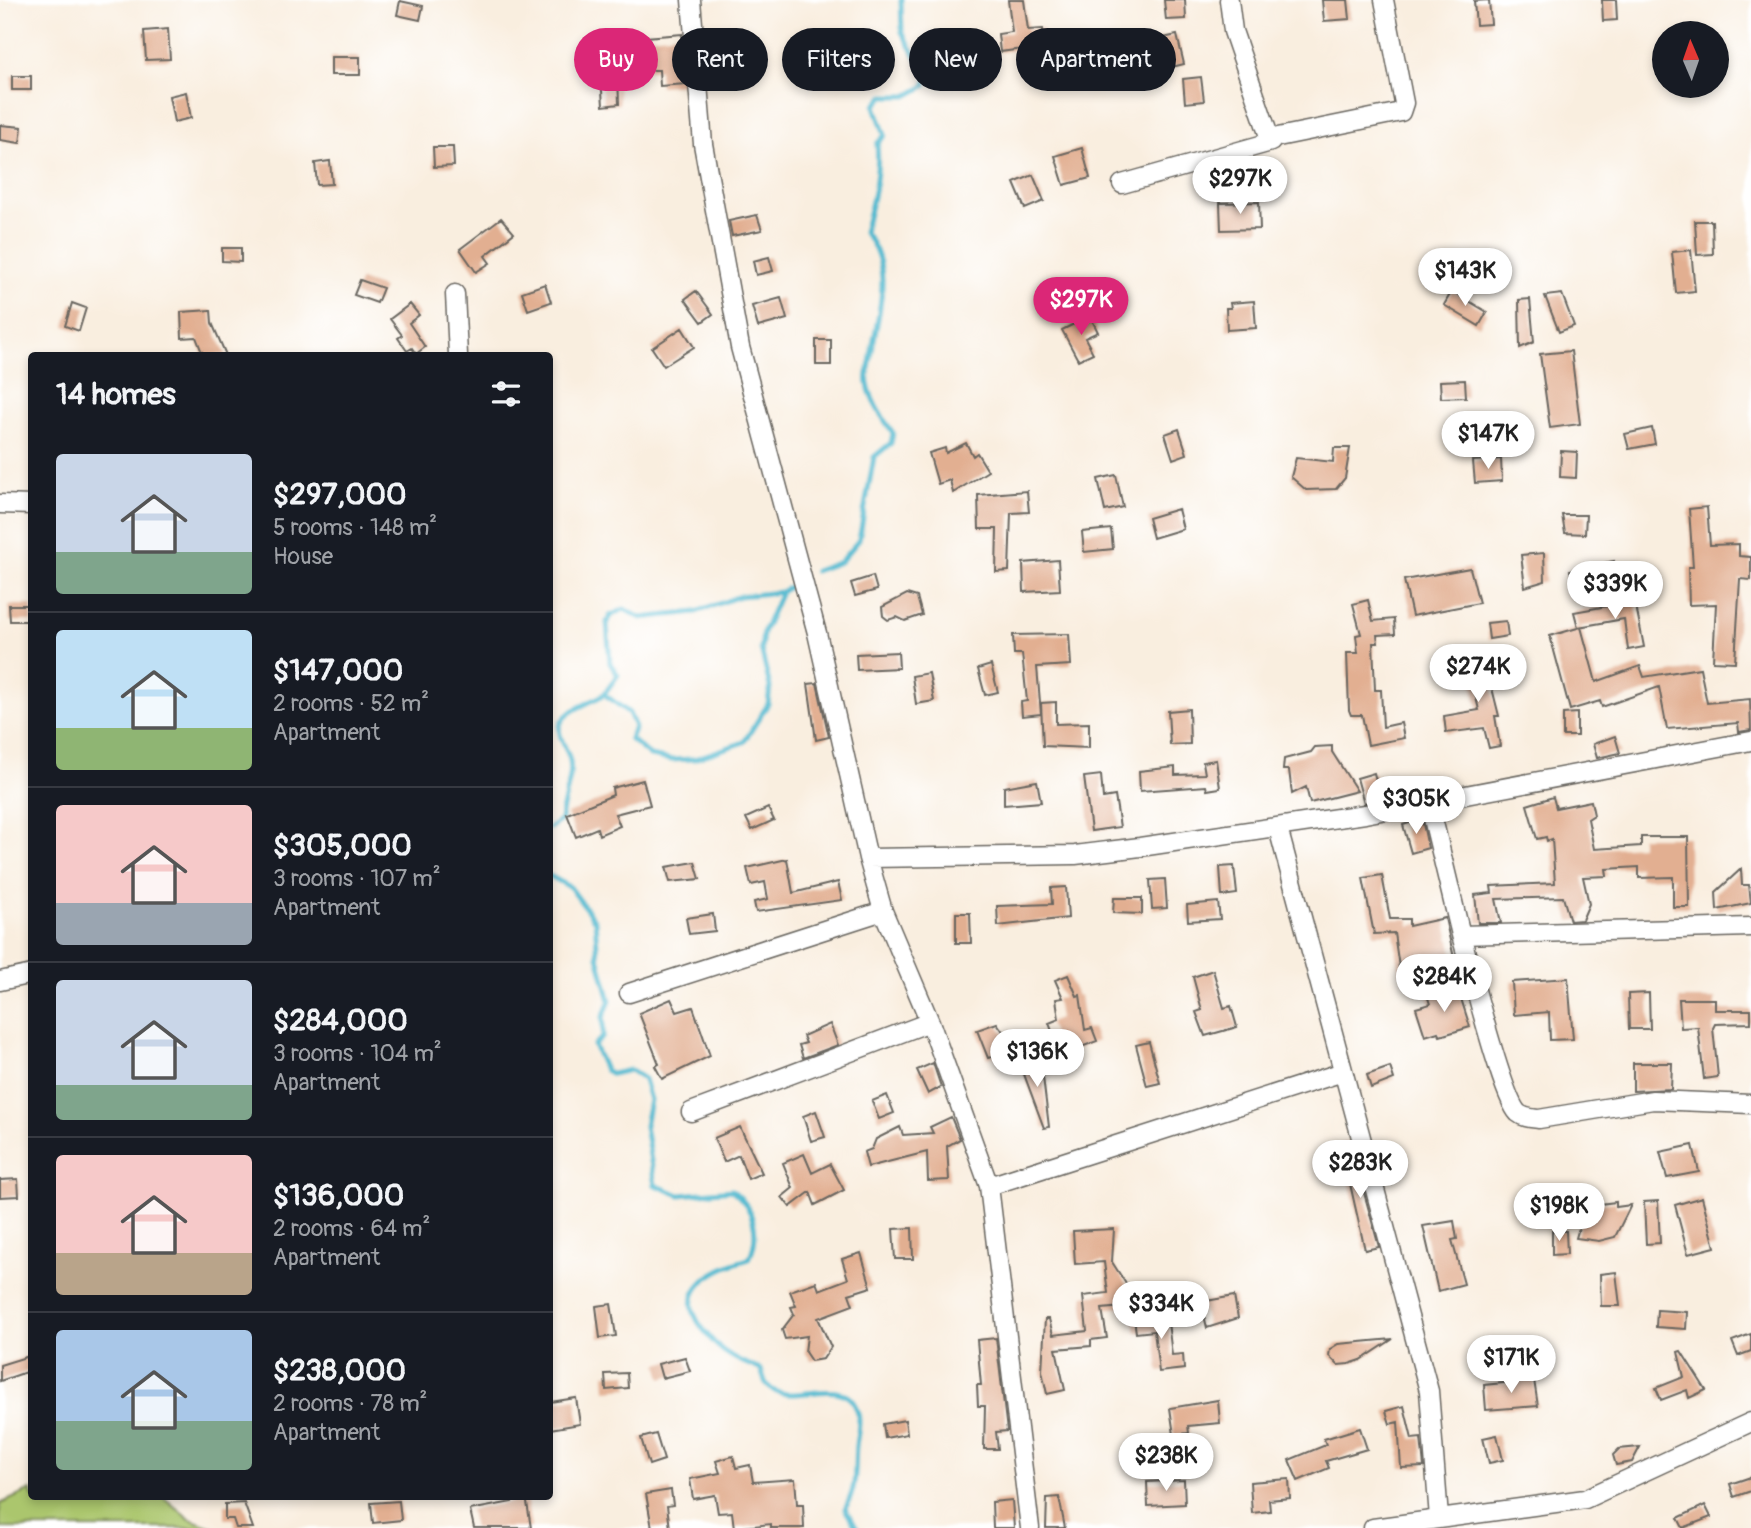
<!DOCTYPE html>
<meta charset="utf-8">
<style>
body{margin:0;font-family:Pangolin,sans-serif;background:#242831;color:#f1f3f6;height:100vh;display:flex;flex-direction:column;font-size:26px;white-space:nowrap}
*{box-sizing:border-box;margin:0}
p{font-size:23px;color:#9ea1a6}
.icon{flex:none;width:38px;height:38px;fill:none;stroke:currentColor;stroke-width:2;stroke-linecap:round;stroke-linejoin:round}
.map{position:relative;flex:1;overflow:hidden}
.drawer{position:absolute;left:28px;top:352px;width:525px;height:1148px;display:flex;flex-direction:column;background:#171b24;border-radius:7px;box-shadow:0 4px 10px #0003}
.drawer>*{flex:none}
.hud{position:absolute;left:574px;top:28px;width:665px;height:63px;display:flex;gap:14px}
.needle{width:46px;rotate:358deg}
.tools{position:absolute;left:1652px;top:21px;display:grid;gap:14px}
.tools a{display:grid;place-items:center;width:77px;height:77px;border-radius:50%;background:#171b24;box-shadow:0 4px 10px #0003;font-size:35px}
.price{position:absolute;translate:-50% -60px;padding:0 16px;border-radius:24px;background:#fff;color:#222;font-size:23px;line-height:46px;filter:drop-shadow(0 2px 4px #0008)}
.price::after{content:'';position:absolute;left:50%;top:42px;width:21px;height:16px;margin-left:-10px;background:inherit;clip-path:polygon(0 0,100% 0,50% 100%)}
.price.active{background:#db2777;color:#fff}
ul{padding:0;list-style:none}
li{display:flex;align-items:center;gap:21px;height:175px;padding:0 28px}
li+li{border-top:2px solid #363941}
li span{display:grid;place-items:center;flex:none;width:196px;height:140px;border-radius:7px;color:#555}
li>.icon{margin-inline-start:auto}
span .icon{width:84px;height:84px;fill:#fffc;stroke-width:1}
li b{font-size:30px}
h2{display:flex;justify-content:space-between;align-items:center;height:84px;padding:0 28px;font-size:30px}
.tag{padding:0 24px;border-radius:32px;background:#171b24;box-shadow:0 4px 10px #0003;font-size:24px;line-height:63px}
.tag.active{background:#db2777;color:#fff}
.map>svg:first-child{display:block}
.green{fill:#abc66d;stroke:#647144;stroke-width:2}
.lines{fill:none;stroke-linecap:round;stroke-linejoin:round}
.stream{stroke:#51b9cf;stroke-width:5}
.building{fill:#e2af91}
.minor-casing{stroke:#696660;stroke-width:21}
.minor{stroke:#fff;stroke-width:18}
</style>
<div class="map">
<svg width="1751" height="1528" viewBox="0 0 1751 1528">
<rect width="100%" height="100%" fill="#fff"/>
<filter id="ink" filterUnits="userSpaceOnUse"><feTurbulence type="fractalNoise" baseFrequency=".0143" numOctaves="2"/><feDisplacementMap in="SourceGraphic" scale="14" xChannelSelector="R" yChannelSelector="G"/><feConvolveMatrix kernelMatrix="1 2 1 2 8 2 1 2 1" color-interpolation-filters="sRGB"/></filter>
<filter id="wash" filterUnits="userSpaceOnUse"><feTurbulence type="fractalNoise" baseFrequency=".00686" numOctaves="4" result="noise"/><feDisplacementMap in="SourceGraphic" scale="28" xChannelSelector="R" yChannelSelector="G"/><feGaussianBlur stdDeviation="1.57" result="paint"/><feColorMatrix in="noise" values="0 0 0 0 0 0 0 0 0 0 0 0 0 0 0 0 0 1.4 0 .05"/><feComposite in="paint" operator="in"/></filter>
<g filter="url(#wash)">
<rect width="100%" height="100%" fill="#f9eedf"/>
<path class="green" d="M31 1490 32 1496H162L190 1519 214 1528H0V1504Z"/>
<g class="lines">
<path class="stream" d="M815 571 840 562 859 540 874 457 891 443 893 433C883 418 871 402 868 384 866 376 870 366 871 357 877 315 896 268 864 232 872 203 880 174 877 144L885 135 875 106 884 96H907L925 86 927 75 902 32 901 0
M604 694 618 675 610 663 607 622 610 616 624 609 641 618 696 612 740 596 781 592 789 587
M550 828 561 820C562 801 573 781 570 761 568 747 550 731 566 716 575 707 593 702 604 694L629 713 635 727 630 739 650 756 671 760 694 759 744 742 768 704 770 687 761 649 763 633 781 592
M550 876 570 887 595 921 598 957 610 1001 603 1017V1037L594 1045 605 1070 612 1074 630 1070 644 1079 650 1100 645 1126 655 1185 680 1195 732 1190C754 1207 761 1234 749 1259 716 1268 672 1289 703 1329 710 1339 720 1350 731 1356 740 1362 751 1365 761 1370 763 1374 764 1381 767 1385 788 1411 848 1368 858 1414 861 1424 857 1435 856 1446 854 1472 858 1485 845 1509L857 1528"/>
</g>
<g id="blocks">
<path class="building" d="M1008 0H1024L1028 30 1043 29 1045 46 1000 52 998 34 1012 32Z
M1164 0H1185L1186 19 1166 20Z
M1322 0H1348L1350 19 1324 21Z
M1489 0 1491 24 1476 25 1474 1Z
M1602 0H1616L1617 20 1603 21Z
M400 1 423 6 420 20 397 15Z
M168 29 170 59 146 60 144 31Z
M682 34 686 84 660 86 659 70H631V55H647L646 37Z
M1177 35 1184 64 1152 72 1145 42Z
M331 57H360V75H331Z
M601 75H618L619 104 603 106Z
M12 76H31V90H12Z
M1201 77 1204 101 1185 103 1183 79Z
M186 92 191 118 174 122 169 96Z
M0 125 22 127 20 143 0 140Z
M433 147H453L454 166 434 167Z
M1082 148 1090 178 1064 185 1055 156Z
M330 161 332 184 317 185 315 163Z
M1033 175 1044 201 1025 209 1014 183Z
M1259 202 1260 229 1221 230 1220 203Z
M757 215 762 230 732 236 729 221Z
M501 218 514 233 485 256 490 263 476 272 460 249Z
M1695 221H1712L1713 254 1697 255Z
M222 248H241V262L222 261Z
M1691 250 1695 291 1676 293 1672 252Z
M769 257 773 271 756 275 753 261Z
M360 280 383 288 377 303 354 295Z
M545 284 551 302 528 310 522 292Z
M696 291 713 314 702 322 685 299Z
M1452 291 1487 312 1479 326 1444 305Z
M1562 294 1574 326 1559 332 1545 296Z
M781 298 787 319 758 327 752 306Z
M1530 299 1534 342 1520 348 1519 300Z
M1254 301 1256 328 1227 330 1226 308H1231L1230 303Z
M72 303 86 308 79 331 65 326Z
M410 304 419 315 409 323 425 347 416 354 412 348 407 351 398 338 402 335 390 319Z
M211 310 212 323 226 355H203L196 337 182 338 181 312Z
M1090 316 1098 332 1085 338 1093 353 1078 360 1062 330Z
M682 328 694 347 664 366 652 348Z
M816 340H831V365H816Z
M1571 351 1580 424 1550 428 1540 354Z
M1465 380 1466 397 1441 398 1440 381Z
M1652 428 1655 444 1629 449 1625 434Z
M1179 429 1187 454 1173 459 1165 434Z
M966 443 973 456 977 453 988 471 953 493 950 480 938 484 929 453 945 448 946 453Z
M1334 448H1350L1345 478 1336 489 1306 490 1291 477 1296 458 1333 462Z
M1561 451 1577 452 1576 478 1560 477Z
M1501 459 1502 481 1475 483 1473 461Z
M1116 475 1123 507 1105 511 1098 479Z
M1027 491 1029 512 1011 513 1009 571 996 572 997 529H979L978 495Z
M1707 507 1710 545 1739 544V556L1751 557V580L1740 579 1735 662 1713 661 1716 604 1689 605 1688 567H1693L1689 509Z
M1178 509 1183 529 1153 538 1148 518Z
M1562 515H1586L1585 534 1565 533Z
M1111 529 1113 549 1084 552 1082 532Z
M1544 553 1545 581 1525 587 1521 555Z
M1058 560 1060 590 1024 592 1023 563Z
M1614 561 1618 580 1573 586 1570 570Z
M1470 568 1479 603 1412 616 1404 580Z
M873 576 877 590 855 596 851 583Z
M907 594 917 597 922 615 905 621 897 617 888 620 883 616 882 607Z
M1368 600 1373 621 1394 619 1395 634 1377 635 1378 643H1373L1375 690H1381L1383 727 1401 723 1404 738 1368 745 1362 715H1351L1349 710 1347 653H1358L1356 635 1361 634 1353 604Z
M1635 601 1644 647 1628 650 1624 619 1578 627 1574 612Z
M9 605H32V621H10Z
M1506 621 1508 636 1489 639 1487 623Z
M1581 627 1596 682 1640 666 1644 677 1700 668 1707 703 1750 699 1751 730 1739 732 1738 723 1667 729 1659 687 1602 707 1600 701 1570 710 1550 636Z
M1069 634 1071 665 1037 667 1041 714 1022 716 1021 702 1027 701 1022 654H1014L1013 635Z
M898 652 899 668 857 670 856 654Z
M1483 652 1499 716H1495L1500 746 1489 748 1484 728 1446 733 1444 716 1479 710 1466 656Z
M991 665 998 692 985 695 978 669Z
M929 673 934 701 916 704 912 676Z
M817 683 829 737 816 740 808 684Z
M1056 702V724L1089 723V748L1043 746 1041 703Z
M1189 709 1190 744 1170 745 1168 711Z
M1577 713V736H1563V714Z
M1615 736 1620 753 1597 758 1593 744Z
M1332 746V752L1357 791 1310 803 1306 787 1292 794 1289 770H1283L1284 759 1311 752 1315 747Z
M1216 760 1220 788 1207 790 1206 786 1140 791 1139 771 1175 767V775L1205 774 1203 762Z
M1374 773 1381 799 1364 803 1357 778Z
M1101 775 1103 798 1115 796 1120 827 1091 831 1084 777Z
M643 780 650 805 615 814 620 826 599 835 597 828 576 837 567 814 613 795 612 788Z
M1037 781 1041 802 1004 805V787Z
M1553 797 1556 808 1591 801 1594 815 1588 819 1594 849 1641 846V837H1688L1689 907H1673V877L1639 878V867L1606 869 1607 876 1583 877 1589 904 1582 920 1570 921 1563 897 1496 899 1501 923H1478L1475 895 1492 893 1491 886 1555 883 1552 839 1547 841 1546 837 1537 839 1527 805Z
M768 808 774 820 752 830 746 818Z
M1422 819 1428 848 1411 853 1403 825Z
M787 859 793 893 838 882 842 900 756 912 754 902 768 899 765 882 751 885 747 868Z
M695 862 700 879 670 882 666 867Z
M1234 866 1237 894 1222 896 1220 867Z
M1741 869 1742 885H1749L1751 903 1717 910 1716 892Z
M1382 875 1390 919H1409V926L1445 918 1454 958 1420 966V971L1400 974 1394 933 1374 934 1363 878Z
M1165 879 1167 908 1152 909 1150 880Z
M1066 887 1068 918 998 926 997 906 1052 904 1051 888Z
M1114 898H1142V914L1113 913Z
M1218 902 1220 919 1188 921 1187 905Z
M956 913H970L971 943H956Z
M713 914 715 931 689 934 686 918Z
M1213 970 1224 1008 1231 1006 1237 1027 1205 1036 1196 1012 1202 1010 1193 977Z
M1068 975 1077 996 1080 995 1085 1030 1092 1028 1097 1041 1061 1055 1049 1023 1059 1019 1056 999 1063 998 1055 980Z
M1568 978 1573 1039 1550 1040 1549 1012 1514 1015 1512 982Z
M1458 989 1470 1027 1440 1036 1438 1032 1425 1036 1416 1008 1430 1004 1428 998Z
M1649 993 1650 1029H1629L1628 994Z
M671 999 677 1012 693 1007 710 1056 662 1079 655 1066 659 1064 639 1013Z
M1679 999H1715V1010H1751V1023L1715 1024 1713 1028 1718 1077 1704 1079 1698 1027 1681 1028Z
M997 1023 1004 1033 1015 1036 1020 1049 988 1058 977 1030Z
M830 1024 838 1045 803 1058 799 1045 806 1043 803 1036Z
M1149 1042 1160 1083 1147 1086 1136 1045Z
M1038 1060 1043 1077 1049 1127 1044 1128 1021 1066Z
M933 1063 941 1087 928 1094 917 1070Z
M1633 1063H1672L1671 1089 1633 1091Z
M1390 1067 1394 1079 1371 1088 1367 1075Z
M887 1095 894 1113 879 1119 872 1101Z
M816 1111 825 1137 811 1141 803 1116Z
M951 1117 960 1139 947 1146 949 1180 928 1181 927 1152 868 1167 864 1152 872 1149 876 1139 900 1127 903 1135 933 1133 930 1127Z
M740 1127 762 1173 748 1179 739 1155 724 1162 714 1138Z
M1350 1142 1379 1247 1365 1250 1341 1144Z
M1693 1145 1699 1172 1667 1178 1660 1152Z
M804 1154 812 1173 830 1164 844 1190 815 1205 810 1192 790 1207 782 1197 793 1188 783 1163Z
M18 1179 19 1196 0 1197V1180Z
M1702 1197 1715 1247 1688 1254 1675 1205Z
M1658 1201 1660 1243 1646 1244 1644 1202Z
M1616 1202V1207L1631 1205 1615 1237 1599 1241 1576 1238 1582 1217 1591 1215 1600 1204Z
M1454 1221 1457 1239 1452 1240 1464 1284 1438 1291 1423 1226Z
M912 1228 913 1259H895L893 1229Z
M1114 1229 1112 1262 1128 1287 1121 1290 1123 1307 1102 1309 1107 1338 1091 1340V1346L1056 1349 1065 1390 1047 1394 1042 1371 1045 1319H1049L1053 1335 1087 1331 1083 1296 1108 1293 1104 1262 1075 1264 1073 1231Z
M1552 1231H1566L1567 1254 1552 1255Z
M861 1253 871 1287 849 1294 853 1305 818 1318 831 1347 823 1359 811 1361 805 1352 807 1336 785 1339 782 1330 794 1314 791 1307 796 1306 790 1291 816 1282 819 1290 848 1279 842 1259Z
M1616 1272 1620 1306H1601L1600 1274Z
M1234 1296 1238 1318 1207 1328 1201 1302Z
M611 1304 616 1336 600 1338 596 1306Z
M1657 1310 1687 1312 1686 1329 1656 1327Z
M1167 1314 1172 1355 1183 1354 1184 1369 1159 1372 1154 1331 1136 1333 1134 1318Z
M1751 1334V1351L1738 1356 1732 1341Z
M996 1338 1007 1431 996 1432 998 1449H984L985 1406H978L977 1385H981L977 1340Z
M1393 1339 1361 1360 1349 1364 1338 1365 1329 1356 1330 1349 1338 1344Z
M1681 1351 1706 1390 1689 1398 1687 1390 1661 1400 1656 1388 1684 1377 1678 1352Z
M32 1355V1370L0 1381V1365Z
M685 1357 690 1371 662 1378 658 1364Z
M627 1373 628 1388 606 1390 605 1374Z
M1534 1380 1538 1406 1486 1410 1484 1385Z
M576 1398 580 1424 550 1429V1402Z
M1218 1400 1220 1423 1188 1426 1189 1433 1174 1435 1170 1408Z
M1404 1406 1412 1439 1421 1438 1424 1467 1401 1468 1398 1422 1390 1424 1386 1411Z
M905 1420 907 1434 885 1438 883 1424Z
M1360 1428 1367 1449 1326 1461 1329 1468 1298 1481 1289 1460 1326 1445 1324 1439Z
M656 1434 664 1460 649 1465 641 1438Z
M1497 1435 1503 1460 1489 1463 1483 1438Z
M1640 1447 1632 1462 1616 1465 1613 1455 1619 1449Z
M733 1456 736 1468 750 1465 753 1482 795 1479 797 1504H803L804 1528H771V1524L734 1528 732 1512 718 1513 715 1495 693 1499 690 1479 720 1473 716 1461Z
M1751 1477V1491L1734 1497 1730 1484Z
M1289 1479 1290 1498 1269 1500 1270 1511 1252 1513 1250 1482Z
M1184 1480 1185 1504 1148 1506 1147 1482Z
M671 1490 673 1505 667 1506 670 1528H652L646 1494Z
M511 1496H526L531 1528H474L470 1510 512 1502Z
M1059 1497 1065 1528H1046L1047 1498Z
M1012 1500 1014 1528H993L992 1502Z
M399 1501 401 1520 373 1523 371 1503Z
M244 1503 253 1528H236L233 1519H225V1504Z
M1705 1505 1711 1517 1683 1528 1678 1518Z"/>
</g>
</g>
<g filter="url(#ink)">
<use href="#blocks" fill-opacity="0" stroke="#696660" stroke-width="2"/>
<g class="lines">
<defs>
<path id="minor" d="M691 0 703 144 740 347 817 633 868 858 883 911 930 1022 989 1186
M1273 138 1401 112 1404 103 1384 0
M1122 184 1271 142 1233 31 1229 0
M455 294 458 355
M0 504 32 505
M1429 802 1461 935 1751 927
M1278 828 1429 1391 1439 1518
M868 858 1075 855 1140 847 1365 814 1751 741
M1461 935C1470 966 1502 1097 1518 1113 1524 1118 1531 1118 1539 1119L1653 1100 1751 1104
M0 981 32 974
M629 993 883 911
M691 1112 930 1022
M1030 1528 989 1186 1343 1072
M1373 1528 1585 1499 1751 1422"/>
</defs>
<use href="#minor" class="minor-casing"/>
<use href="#minor" class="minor"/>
</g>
</g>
</svg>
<div class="tools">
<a><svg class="needle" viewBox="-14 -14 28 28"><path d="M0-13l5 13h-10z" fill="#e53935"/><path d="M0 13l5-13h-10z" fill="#9ea1a6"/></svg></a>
</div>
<b class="price" style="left:1240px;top:216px">$297K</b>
<b class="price" style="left:1465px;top:308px">$143K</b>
<b class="price active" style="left:1081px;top:337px">$297K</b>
<b class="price" style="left:1488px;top:471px">$147K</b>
<b class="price" style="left:1615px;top:621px">$339K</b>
<b class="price" style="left:1478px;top:704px">$274K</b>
<b class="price" style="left:1416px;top:836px">$305K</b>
<b class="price" style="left:1444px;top:1014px">$284K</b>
<b class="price" style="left:1037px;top:1089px">$136K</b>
<b class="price" style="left:1360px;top:1200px">$283K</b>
<b class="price" style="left:1559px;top:1243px">$198K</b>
<b class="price" style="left:1161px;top:1341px">$334K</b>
<b class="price" style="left:1511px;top:1395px">$171K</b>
<b class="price" style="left:1166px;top:1493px">$238K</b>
<div class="hud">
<a class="tag active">Buy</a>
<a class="tag">Rent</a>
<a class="tag">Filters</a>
<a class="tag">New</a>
<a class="tag">Apartment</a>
</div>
<section class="drawer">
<h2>14 homes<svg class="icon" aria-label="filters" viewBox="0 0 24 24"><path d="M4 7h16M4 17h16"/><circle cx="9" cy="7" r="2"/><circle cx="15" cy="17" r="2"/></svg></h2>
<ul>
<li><span style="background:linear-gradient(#c9d6e8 70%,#7fa58c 0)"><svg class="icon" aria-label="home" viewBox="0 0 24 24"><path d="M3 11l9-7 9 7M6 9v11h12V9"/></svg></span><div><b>$297,000</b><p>5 rooms · 148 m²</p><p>House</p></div></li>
<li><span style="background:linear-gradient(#bfe0f5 70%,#8fb573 0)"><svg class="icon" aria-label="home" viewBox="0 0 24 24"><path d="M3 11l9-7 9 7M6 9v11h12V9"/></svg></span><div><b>$147,000</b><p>2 rooms · 52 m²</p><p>Apartment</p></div></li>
<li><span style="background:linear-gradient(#f6c9c9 70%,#9aa5b1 0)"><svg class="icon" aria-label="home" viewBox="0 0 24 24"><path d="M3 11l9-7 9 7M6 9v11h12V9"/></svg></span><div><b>$305,000</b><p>3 rooms · 107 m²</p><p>Apartment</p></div></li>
<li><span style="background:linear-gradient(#c9d6e8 75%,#7fa58c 0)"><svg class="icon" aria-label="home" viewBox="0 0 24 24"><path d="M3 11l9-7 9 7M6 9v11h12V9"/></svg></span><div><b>$284,000</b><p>3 rooms · 104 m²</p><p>Apartment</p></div></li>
<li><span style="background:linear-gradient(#f6c9c9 70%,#b9a48a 0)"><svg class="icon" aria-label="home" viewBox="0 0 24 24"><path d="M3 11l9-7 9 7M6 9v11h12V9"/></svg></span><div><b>$136,000</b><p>2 rooms · 64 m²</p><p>Apartment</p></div></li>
<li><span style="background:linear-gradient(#a9c7e8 65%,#7fa58c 0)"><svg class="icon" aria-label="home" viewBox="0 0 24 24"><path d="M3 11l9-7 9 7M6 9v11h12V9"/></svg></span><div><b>$238,000</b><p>2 rooms · 78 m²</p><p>Apartment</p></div></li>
</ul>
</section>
</div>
